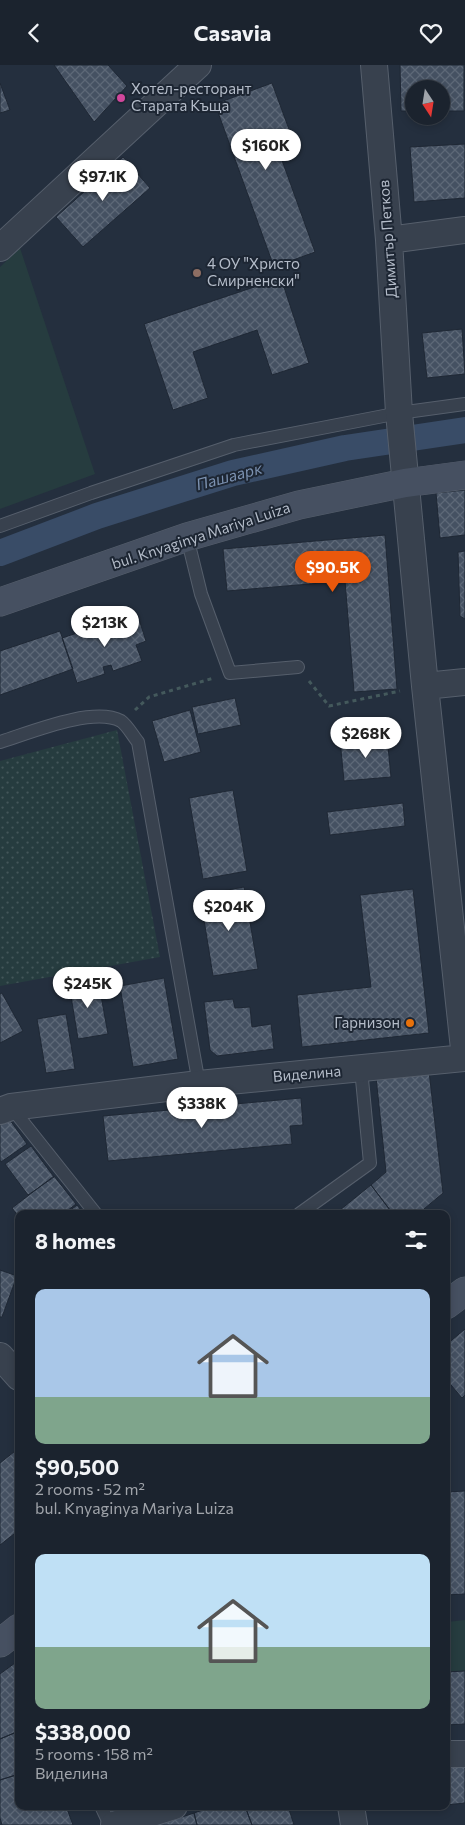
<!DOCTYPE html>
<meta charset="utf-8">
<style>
body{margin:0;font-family:Commissioner,sans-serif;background:#282f3a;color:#f1f3f6;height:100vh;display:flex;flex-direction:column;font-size:19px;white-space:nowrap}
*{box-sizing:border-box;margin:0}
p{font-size:16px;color:#a0a4aa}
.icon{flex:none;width:28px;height:28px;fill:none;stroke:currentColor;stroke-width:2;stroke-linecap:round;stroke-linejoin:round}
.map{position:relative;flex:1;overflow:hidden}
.sheet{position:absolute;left:15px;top:1145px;width:435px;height:600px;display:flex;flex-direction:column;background:#1b232e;border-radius:10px;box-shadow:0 2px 8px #0003,0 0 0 1px #39404a}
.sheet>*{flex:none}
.needle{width:32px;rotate:168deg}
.tools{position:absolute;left:405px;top:15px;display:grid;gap:10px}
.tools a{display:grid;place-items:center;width:45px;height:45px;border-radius:50%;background:#1b232e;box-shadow:0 2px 8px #0003,0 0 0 1px #39404a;font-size:25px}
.price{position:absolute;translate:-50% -42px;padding:0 11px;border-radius:18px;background:#fff;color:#222;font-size:16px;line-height:32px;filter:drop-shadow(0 1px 2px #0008)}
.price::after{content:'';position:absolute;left:50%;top:30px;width:15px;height:11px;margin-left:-8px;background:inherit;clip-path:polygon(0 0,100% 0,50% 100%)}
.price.selected{background:#ea580c;color:#fff}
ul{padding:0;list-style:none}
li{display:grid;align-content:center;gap:10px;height:265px;padding:0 20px}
li span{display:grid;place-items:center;height:155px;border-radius:10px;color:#555}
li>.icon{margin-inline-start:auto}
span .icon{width:90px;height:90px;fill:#fffc;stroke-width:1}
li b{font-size:21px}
h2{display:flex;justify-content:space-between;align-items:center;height:60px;padding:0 20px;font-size:21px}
header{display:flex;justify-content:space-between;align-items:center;height:65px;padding:0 20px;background:#1b232e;font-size:22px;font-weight:700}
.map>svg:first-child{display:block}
.grass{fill:url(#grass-dots)}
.pitch{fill:#263c3f}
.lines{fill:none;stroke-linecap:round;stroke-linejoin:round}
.canal{stroke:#394c67;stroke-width:26}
.building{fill:url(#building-cross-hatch);stroke:#1f2835}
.lane-casing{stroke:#565f6c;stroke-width:14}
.street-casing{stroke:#565f6c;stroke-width:28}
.secondary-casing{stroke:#565f6c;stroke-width:29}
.path{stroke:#44595c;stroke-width:3;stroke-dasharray:4 4;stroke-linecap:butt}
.lane{stroke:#38414e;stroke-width:12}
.street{stroke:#38414e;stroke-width:26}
.secondary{stroke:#465061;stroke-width:28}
.hotel-dot{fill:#d1479c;stroke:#1d2633;stroke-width:2}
.education-dot{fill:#8d6e63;stroke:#1d2633;stroke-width:2}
.food-dot{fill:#e8710a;stroke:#1d2633;stroke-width:2}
.labels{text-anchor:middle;stroke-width:4;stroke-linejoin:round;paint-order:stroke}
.poi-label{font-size:15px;fill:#b4bcc9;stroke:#1d2633;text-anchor:start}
.street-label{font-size:15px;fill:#b4bcc9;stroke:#1d2633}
.water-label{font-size:16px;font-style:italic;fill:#7c92b1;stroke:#1d2633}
</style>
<header><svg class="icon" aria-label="back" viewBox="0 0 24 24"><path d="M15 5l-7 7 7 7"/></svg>Casavia<svg class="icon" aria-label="heart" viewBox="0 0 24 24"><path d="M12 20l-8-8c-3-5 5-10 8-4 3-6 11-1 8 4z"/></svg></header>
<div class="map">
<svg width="465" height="1760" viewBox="0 0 465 1760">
<defs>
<pattern id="grass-dots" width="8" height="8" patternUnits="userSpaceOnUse" patternTransform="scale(1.25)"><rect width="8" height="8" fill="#263c3f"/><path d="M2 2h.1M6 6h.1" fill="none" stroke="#435659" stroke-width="1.8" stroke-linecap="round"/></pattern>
<pattern id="building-cross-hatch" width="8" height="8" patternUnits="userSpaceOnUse" patternTransform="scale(1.25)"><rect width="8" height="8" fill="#455162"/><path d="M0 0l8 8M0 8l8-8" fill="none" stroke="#5d6877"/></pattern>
</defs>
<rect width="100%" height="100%" fill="#242f3e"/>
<path class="grass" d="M117 665 160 892 0 921V696Z"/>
<path class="pitch" d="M20 183 95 409 0 444V202Z
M465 1555V1606L446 1607V1557Z"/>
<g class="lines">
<path class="canal" d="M0 488 97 451 233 408 345 383 465 365"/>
</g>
<path class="building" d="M54 0H108L127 21 94 57Z
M400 0H464V46H441V24H414V46H401Z
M0 18 10 45 0 48Z
M272 18 290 67 274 73 315 187 274 202 215 39Z
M465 79V133L414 137 410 82Z
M123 92 150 123 83 182 56 152Z
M281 213 309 298 272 310 257 265 193 287 208 333 173 345 144 259Z
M462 264 465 309 427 313 422 268Z
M465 425V470L440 473 436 428Z
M385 470 397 624 354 627 345 516 227 526 223 484Z
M465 486V554L460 551 458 487Z
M137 548 146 576 136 580 142 596 113 606 111 600 103 602 105 609 77 618 62 573Z
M60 566 73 604 0 630V586Z
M235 633 241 660 198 669 192 642Z
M190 645 201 687 164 697 152 656Z
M387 671 391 712 344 716 340 675Z
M233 725 247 806 203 814 189 733Z
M403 738 405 761 330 770 327 747Z
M244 822 258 904 213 911 200 830Z
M413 824 429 968 302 982 297 930 371 922 360 830Z
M164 913 178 994 133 1002 120 921Z
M98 914 108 969 78 974 69 919Z
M2 928 23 966 0 978V929Z
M233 934 235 943 250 942 252 962 271 959 274 984 217 991 210 985 204 937Z
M66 949 75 1004 46 1008 37 954Z
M429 1006 443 1128 418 1149H393L371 1120 386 1107 376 1012Z
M301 1033 303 1060 290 1061 292 1079 108 1096 103 1051Z
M5 1048 27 1079 1 1097 0 1095V1052Z
M31 1081 54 1112 28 1130 5 1099Z
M54 1111 76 1139 63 1149H19V1152L12 1143Z
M371 1120 393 1149H335Z
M77 1140 84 1149H66Z
M0 1205 17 1211 2 1252H0Z
M465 1264V1330L462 1333 446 1314V1280Z
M19 1383V1465L0 1480V1398Z
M465 1426V1529L446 1530V1427Z
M19 1595V1666L0 1674V1609Z
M465 1606V1659L446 1660V1607Z
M19 1666V1709L0 1715V1674Z
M465 1701V1738L446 1740V1703Z
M19 1709V1741H66L73 1760H2L0 1753V1715Z
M215 1741H245L252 1760H197L194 1748Z
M245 1741H288L294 1760H252Z
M194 1748 197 1760H158Z"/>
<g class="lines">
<defs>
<path id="lane" d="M0 461 91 428 234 380 399 348 465 339
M187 472 201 529 230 608 298 602
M0 677C29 668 93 641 121 656 127 660 133 671 138 677L199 1019
M11 1042 96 1149
M299 1149 370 1098 361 1004
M101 1741 110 1760"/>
<path id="street" d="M374 0 389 175 399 348 425 621 465 993
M389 175 465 165
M0 183 198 0
M425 621 465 617
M0 1046 11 1042 199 1019 465 993
M0 1291 19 1312
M446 1689H465
M351 1741 354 1760
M114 1760 174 1741"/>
<path id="secondary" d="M0 537 187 472 299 440 405 418 465 410
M446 1240 465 1226
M0 1578 19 1563"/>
</defs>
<use href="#lane" class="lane-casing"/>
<use href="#street" class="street-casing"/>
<use href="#secondary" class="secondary-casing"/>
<path class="path" d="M309 616 329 641 400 626
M135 645 149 632 214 613"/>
<use href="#lane" class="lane"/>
<use href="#street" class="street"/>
<use href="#secondary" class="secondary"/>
</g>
<circle class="hotel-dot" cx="121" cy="33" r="5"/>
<circle class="education-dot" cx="197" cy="208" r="5"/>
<circle class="food-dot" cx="410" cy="958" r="5"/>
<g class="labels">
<g class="poi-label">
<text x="131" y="29">Хотел-ресторант<tspan x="131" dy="17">Старата Къща</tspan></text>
<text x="207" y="204">4 ОУ "Христо<tspan x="207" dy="17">Смирненски"</tspan></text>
<text x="400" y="963" text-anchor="end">Гарнизон</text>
</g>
<g class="street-label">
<text transform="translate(388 174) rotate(-94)" y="5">Димитър Петков</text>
<text transform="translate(201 471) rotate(-18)" y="5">bul. Knyaginya Mariya Luiza</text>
<text transform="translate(307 1009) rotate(-5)" y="5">Виделина</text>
</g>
<g class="water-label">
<text transform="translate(229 411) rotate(-15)" y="6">Пашаарк</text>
</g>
</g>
</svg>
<div class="tools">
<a><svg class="needle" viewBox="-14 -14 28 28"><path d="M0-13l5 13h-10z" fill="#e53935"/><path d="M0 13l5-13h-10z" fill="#a0a4aa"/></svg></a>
</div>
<b class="price" style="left:266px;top:106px">$160K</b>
<b class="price" style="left:103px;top:137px">$97.1K</b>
<b class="price selected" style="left:333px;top:528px">$90.5K</b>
<b class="price" style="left:105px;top:583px">$213K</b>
<b class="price" style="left:366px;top:694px">$268K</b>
<b class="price" style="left:229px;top:867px">$204K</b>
<b class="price" style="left:88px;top:944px">$245K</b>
<b class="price" style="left:202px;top:1064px">$338K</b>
<section class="sheet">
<h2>8 homes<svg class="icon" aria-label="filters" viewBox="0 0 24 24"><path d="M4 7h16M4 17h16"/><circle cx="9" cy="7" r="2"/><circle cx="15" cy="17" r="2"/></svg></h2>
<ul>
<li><span style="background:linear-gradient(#a9c7e8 70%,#7fa58c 0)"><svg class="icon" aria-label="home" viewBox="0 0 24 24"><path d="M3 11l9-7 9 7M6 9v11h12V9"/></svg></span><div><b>$90,500</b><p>2 rooms · 52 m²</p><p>bul. Knyaginya Mariya Luiza</p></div></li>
<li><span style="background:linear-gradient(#bfe0f5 60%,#7fa58c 0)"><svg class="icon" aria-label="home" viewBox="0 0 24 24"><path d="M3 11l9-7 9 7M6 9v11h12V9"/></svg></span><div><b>$338,000</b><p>5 rooms · 158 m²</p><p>Виделина</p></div></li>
</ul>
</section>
</div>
